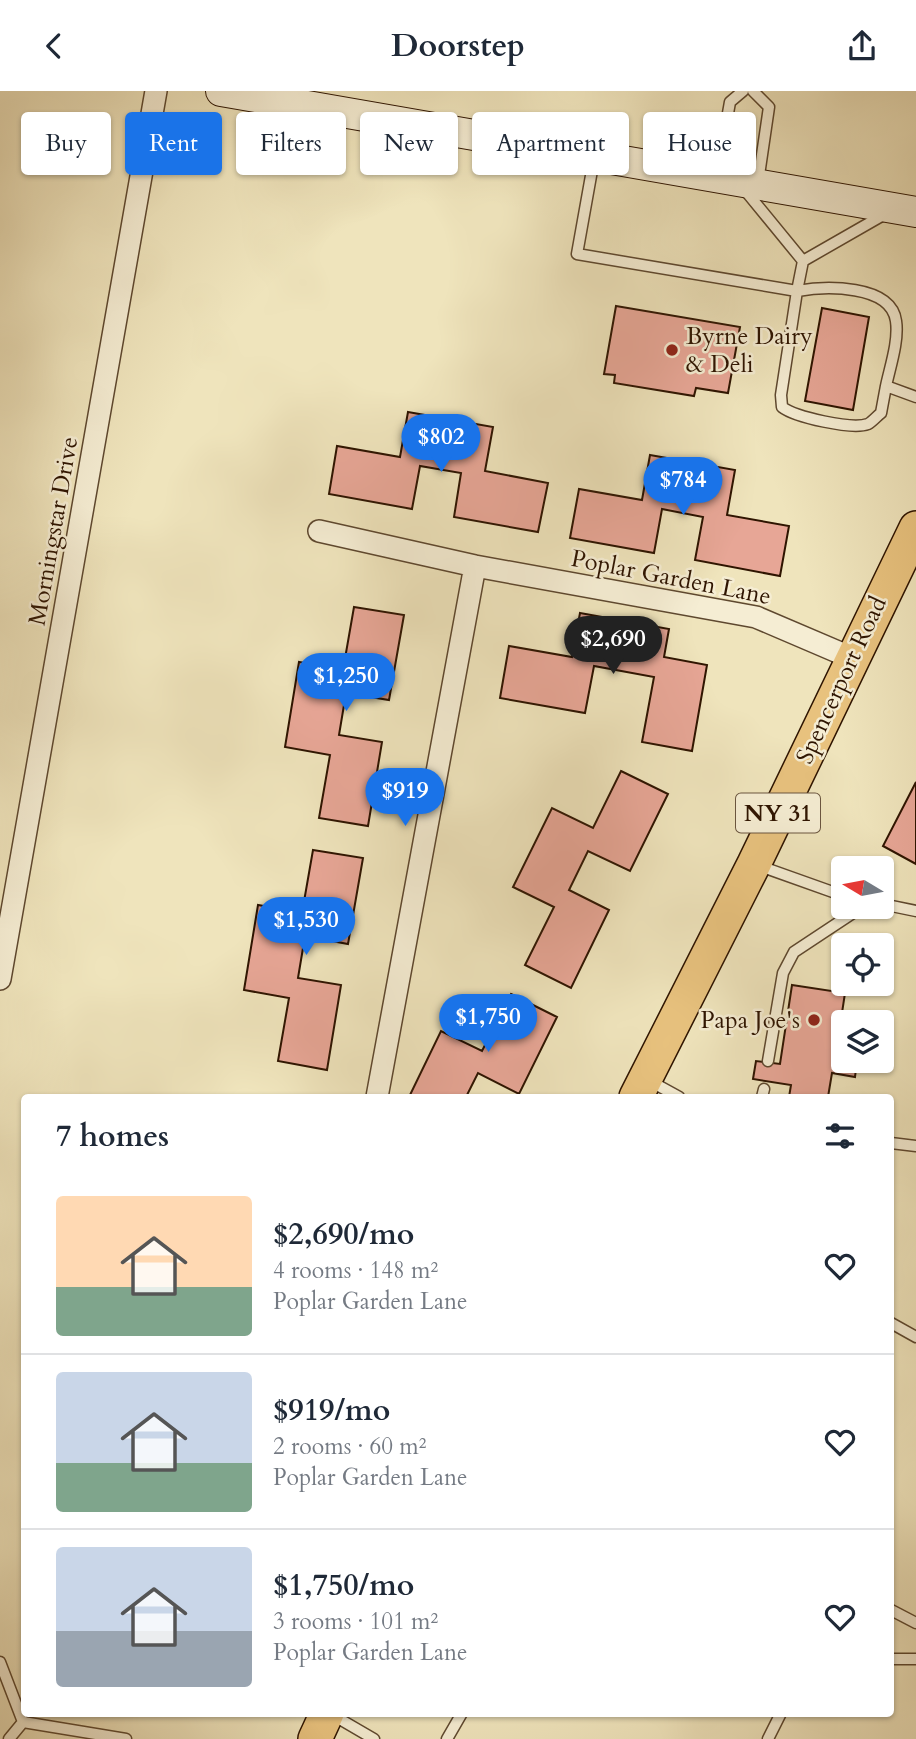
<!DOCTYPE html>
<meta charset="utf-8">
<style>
body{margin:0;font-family:Cardo,serif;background:#f2f2f3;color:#1f2937;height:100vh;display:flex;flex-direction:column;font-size:26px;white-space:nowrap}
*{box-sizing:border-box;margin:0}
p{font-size:23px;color:#747a83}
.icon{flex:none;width:38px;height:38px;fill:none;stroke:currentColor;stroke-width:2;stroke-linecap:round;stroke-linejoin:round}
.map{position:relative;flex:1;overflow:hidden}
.details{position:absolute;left:21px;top:1003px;width:873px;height:623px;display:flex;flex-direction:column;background:#fff;border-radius:7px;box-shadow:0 2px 5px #0004}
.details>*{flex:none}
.hud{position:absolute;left:21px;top:21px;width:875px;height:63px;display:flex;gap:14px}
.needle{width:46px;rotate:280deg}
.buttons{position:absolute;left:831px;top:765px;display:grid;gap:14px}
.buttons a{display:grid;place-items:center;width:63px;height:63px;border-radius:7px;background:#fff;box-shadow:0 2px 5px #0004;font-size:35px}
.price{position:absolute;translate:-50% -60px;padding:0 16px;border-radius:24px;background:#1a73e8;color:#fff;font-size:23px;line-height:46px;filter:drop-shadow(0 2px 4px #0008)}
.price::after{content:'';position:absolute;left:50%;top:42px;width:21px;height:16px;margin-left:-10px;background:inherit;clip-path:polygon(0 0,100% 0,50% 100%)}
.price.on{background:#222;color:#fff}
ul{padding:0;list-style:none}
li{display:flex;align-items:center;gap:21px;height:175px;padding:0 35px}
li+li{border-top:2px solid #e0e1e3}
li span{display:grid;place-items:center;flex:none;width:196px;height:140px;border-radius:7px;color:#555}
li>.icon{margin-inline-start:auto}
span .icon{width:84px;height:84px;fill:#fffc;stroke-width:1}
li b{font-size:30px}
h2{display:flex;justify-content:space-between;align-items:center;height:84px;padding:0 35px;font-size:30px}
.pill{padding:0 24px;border-radius:7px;background:#fff;box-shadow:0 2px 5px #0004;font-size:24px;line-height:63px}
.pill.on{background:#1a73e8;color:#fff}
header{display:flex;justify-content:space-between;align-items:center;height:91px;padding:0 35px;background:#fff;font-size:32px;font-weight:700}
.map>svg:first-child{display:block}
.building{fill:#e7a696;stroke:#2e1400;stroke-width:2}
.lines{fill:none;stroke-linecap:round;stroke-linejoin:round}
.lane-casing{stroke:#5e482f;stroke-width:13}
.street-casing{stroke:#5e482f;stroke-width:24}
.secondary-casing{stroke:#2e1400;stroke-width:32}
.primary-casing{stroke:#2e1400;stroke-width:36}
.lane{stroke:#f5edd3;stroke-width:10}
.street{stroke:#f5edd3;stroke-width:21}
.secondary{stroke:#f5edd3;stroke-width:30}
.primary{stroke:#e8c27e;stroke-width:33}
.poi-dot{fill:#8f2418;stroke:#f5edd3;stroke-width:2.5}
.labels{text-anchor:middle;stroke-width:5;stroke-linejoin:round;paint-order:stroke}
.shield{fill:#f5edd3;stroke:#6a553f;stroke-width:2}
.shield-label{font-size:23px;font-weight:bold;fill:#2e1400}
.poi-label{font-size:24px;fill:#2e1400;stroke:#f5edd3;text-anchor:start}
.street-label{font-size:24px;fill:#2e1400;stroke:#f5edd3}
</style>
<header><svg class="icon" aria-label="back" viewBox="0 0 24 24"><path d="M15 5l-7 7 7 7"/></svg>Doorstep<svg class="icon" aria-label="share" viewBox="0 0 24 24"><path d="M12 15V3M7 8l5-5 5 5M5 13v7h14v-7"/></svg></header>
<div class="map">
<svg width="916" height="1648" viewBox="0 0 916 1648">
<rect width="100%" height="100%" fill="#efe4bc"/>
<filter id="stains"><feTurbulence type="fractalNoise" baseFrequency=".00286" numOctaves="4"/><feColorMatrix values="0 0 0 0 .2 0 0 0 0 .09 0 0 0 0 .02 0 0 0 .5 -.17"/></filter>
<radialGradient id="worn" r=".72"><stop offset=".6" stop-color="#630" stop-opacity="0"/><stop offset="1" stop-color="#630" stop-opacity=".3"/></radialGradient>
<path class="building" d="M616 215 740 236 728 302 696 297 694 305 614 292 615 284 604 283Z
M822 217 869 226 853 319 805 310Z
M408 321 493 336 485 380 548 392 538 441 454 426 461 382 420 375 412 418 329 403 337 355 400 366Z
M650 364 735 379 727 424 789 435 780 485 695 469 703 426 662 418 654 462 570 447 579 398 642 409Z
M354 516 404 524 389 609 346 602 339 644 382 651 368 735 319 727 330 664 285 656 299 571 343 579Z
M580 522 669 538 664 566 707 574 692 660 642 651 654 586 594 575 585 622 500 607 509 555 572 566Z
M621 680 668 703 630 780 588 760 569 799 609 819 571 897 525 874 554 816 513 796 552 717 593 737Z
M916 691V773L883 755Z
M313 759 363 767 348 853 305 845 298 887 341 894 327 979 278 970 289 907 244 899 258 814 302 822Z
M792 894 845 902 837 955 844 956V970H857L855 986 832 982 828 1006H789L791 994 753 988 756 970 780 973Z
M511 903 557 926 519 1003 478 982 466 1006H409L441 940 482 960Z"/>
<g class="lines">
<defs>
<path id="lane" d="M753 0 769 16 758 91
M594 68 577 163 797 200 781 304 782 316C795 326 852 339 868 333 872 331 877 325 881 322L886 295 916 306
M717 84 730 11 743 0
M744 98 803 170 797 200C825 195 891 193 896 230 899 250 890 276 886 295
M803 170 885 123
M757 774 844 805
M882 813 916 820
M768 970 783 882 794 861 862 816
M648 989 679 1006
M762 1006 764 998
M891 1052 916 1055
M891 1232 916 1246
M891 1519 916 1532
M891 1568H916
M0 1571 23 1631
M331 1623 374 1648
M9 1648 23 1631 126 1648
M447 1648 462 1622
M768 1648 781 1622"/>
<path id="street" d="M319 440 475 475 756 526 852 567
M0 888 156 0
M377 1006 475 475"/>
<path id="secondary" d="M221 0 916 121"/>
<path id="primary" d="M636 1006 754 773 916 437
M315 1648 327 1622"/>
</defs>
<use href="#lane" class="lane-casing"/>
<use href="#street" class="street-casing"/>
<use href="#secondary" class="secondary-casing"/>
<use href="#primary" class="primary-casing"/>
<use href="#lane" class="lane"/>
<use href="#street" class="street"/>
<use href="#secondary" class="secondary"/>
<use href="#primary" class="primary"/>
</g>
<g class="poi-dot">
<circle cx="672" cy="259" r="7"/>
<circle cx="814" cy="929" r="7"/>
</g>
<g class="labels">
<rect class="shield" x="736" y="702.5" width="84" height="39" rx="5"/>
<g class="shield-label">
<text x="778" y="730">NY 31</text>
</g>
<g class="poi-label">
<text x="686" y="253">Byrne Dairy<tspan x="686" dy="28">&amp; Deli</tspan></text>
<text x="800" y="937" text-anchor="end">Papa Joe's</text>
</g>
<g class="street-label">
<text transform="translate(53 440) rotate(-80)" y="8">Morningstar Drive</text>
<text transform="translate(671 486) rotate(11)" y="8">Poplar Garden Lane</text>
<text transform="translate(841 589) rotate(-65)" y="8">Spencerport Road</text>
</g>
</g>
<rect width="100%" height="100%" filter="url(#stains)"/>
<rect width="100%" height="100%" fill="url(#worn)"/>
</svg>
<div class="buttons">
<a><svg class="needle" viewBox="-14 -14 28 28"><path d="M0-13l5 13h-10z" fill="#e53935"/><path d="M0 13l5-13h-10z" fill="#747a83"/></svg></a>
<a><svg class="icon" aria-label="locate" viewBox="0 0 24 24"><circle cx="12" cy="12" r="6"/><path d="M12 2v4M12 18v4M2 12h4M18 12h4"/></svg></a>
<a><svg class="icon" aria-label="layers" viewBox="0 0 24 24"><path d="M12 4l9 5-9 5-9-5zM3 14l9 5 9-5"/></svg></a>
</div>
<b class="price" style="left:441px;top:383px">$802</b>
<b class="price" style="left:683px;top:426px">$784</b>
<b class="price on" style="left:613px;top:585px">$2,690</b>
<b class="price" style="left:346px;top:622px">$1,250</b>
<b class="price" style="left:405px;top:737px">$919</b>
<b class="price" style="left:306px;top:866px">$1,530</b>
<b class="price" style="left:488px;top:963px">$1,750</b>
<div class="hud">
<a class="pill">Buy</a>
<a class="pill on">Rent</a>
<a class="pill">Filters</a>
<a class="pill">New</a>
<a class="pill">Apartment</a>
<a class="pill">House</a>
</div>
<section class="details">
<h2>7 homes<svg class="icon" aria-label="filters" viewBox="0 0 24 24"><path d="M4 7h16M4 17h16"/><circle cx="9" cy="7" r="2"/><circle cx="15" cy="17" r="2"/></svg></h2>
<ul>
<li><span style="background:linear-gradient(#ffd9b3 65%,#7fa58c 0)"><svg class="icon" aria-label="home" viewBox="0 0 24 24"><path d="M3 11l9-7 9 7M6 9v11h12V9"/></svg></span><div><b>$2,690/mo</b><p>4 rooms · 148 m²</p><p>Poplar Garden Lane</p></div><svg class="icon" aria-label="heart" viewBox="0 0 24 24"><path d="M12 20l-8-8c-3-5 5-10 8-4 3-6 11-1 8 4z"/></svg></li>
<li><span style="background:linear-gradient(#c9d6e8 65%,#7fa58c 0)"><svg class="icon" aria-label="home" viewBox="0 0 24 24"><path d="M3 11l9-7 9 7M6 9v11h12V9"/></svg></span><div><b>$919/mo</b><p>2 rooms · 60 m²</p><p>Poplar Garden Lane</p></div><svg class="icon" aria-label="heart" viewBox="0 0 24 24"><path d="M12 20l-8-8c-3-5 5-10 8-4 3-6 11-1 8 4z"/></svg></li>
<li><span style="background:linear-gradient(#c9d6e8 60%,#9aa5b1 0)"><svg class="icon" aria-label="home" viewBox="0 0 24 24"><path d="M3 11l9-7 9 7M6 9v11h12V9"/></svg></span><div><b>$1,750/mo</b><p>3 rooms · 101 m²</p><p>Poplar Garden Lane</p></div><svg class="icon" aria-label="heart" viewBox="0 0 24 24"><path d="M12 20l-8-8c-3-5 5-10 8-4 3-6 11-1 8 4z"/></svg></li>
</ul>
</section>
</div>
